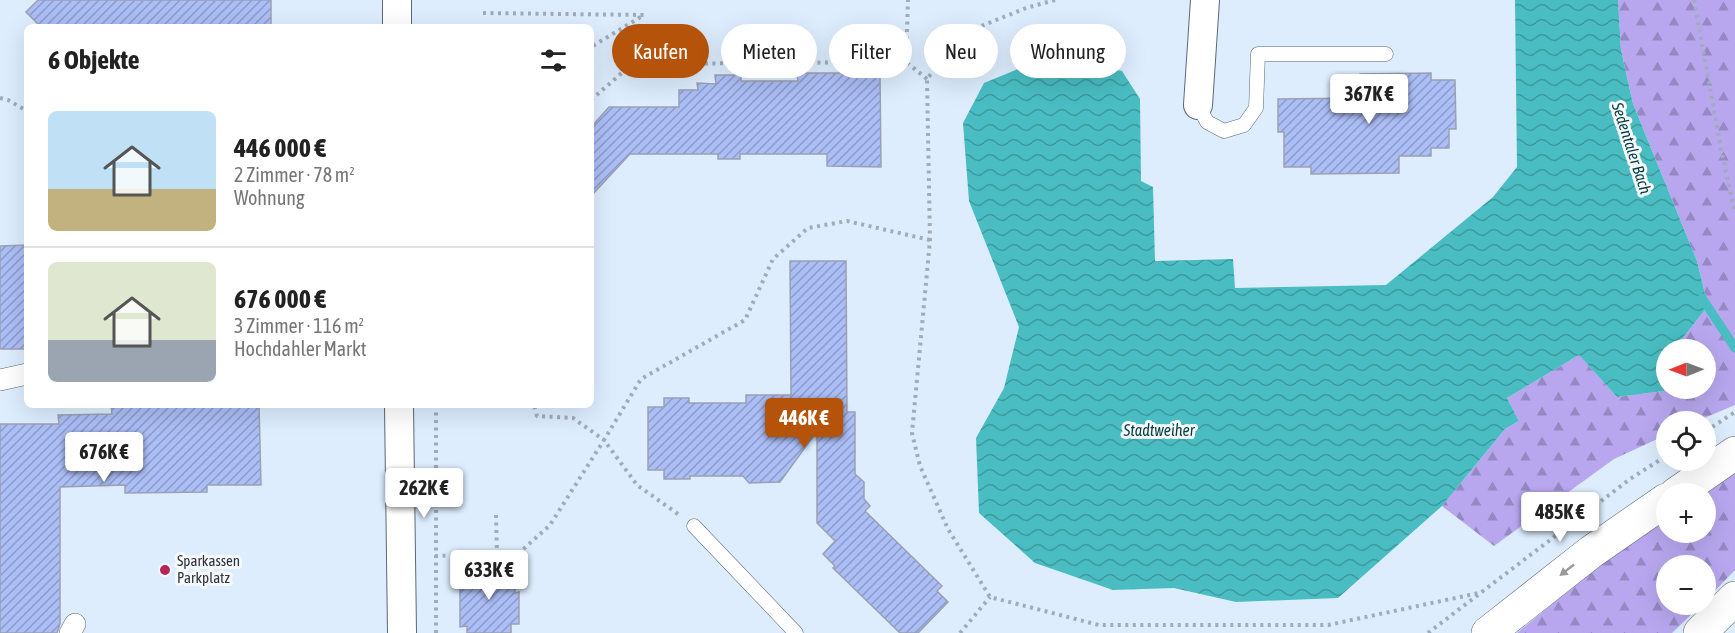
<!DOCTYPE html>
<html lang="de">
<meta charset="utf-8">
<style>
body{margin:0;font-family:"Asap Condensed",sans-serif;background:#f2f2f2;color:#222;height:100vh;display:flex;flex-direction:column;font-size:22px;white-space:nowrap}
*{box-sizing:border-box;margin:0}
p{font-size:20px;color:#767676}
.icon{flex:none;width:33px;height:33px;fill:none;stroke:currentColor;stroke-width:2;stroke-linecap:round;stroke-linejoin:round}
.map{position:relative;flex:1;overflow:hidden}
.drawer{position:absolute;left:24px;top:24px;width:570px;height:384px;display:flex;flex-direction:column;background:#fff;border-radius:9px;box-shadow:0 6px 24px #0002}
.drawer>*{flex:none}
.guide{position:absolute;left:612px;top:24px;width:570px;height:54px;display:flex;gap:12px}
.needle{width:39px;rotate:269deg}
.buttons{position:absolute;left:1656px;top:339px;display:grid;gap:12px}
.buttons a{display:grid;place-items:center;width:60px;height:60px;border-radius:50%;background:#fff;box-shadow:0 6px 24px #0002;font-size:30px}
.price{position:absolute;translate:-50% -51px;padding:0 14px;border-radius:6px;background:#fff;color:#222;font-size:20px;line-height:39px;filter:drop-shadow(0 2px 3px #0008)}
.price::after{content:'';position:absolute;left:50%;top:36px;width:18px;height:14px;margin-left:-9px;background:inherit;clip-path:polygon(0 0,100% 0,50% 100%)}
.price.active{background:#b45309;color:#fff}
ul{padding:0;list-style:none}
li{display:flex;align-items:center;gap:18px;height:150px;padding:0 24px}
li+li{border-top:2px solid #e0e0e0}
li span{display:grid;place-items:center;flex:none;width:168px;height:120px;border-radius:9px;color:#555}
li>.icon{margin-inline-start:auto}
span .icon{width:72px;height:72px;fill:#fffc;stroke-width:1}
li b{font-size:26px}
h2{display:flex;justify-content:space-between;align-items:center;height:72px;padding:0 24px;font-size:26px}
.pill{padding:0 21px;border-radius:27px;background:#fff;box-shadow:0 6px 24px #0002;font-size:21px;line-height:54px}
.pill.active{background:#b45309;color:#fff}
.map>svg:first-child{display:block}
.forest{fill:url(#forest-firs)}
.water{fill:url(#water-waves)}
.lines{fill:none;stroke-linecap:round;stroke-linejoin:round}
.stream{stroke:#49bdc2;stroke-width:9}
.building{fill:url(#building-hatch);stroke:#9ba1b3;stroke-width:1.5}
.service-casing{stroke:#5a6875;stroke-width:15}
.pedestrian-casing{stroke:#5a6875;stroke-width:22}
.minor-casing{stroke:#5a6875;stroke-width:30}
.tertiary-casing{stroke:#5a6875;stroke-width:34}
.path{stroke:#a0acb9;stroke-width:4;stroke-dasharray:3 4.5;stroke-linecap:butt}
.service{stroke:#fff;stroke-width:14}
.pedestrian{stroke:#fff;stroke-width:21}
.minor{stroke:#fff;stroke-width:28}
.tertiary{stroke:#fff;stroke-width:33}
.oneway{fill:#969a9c}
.poi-dot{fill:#b52556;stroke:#f6f9fc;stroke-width:2}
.labels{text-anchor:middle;stroke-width:6;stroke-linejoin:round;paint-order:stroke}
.poi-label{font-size:15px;fill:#2e343a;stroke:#f6f9fc;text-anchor:start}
.water-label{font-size:16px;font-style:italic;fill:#053d3f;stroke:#f6f9fc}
</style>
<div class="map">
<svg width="1735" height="633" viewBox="0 0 1735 633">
<defs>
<pattern id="forest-firs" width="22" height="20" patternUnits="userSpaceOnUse" patternTransform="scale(1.5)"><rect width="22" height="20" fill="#b8a7ef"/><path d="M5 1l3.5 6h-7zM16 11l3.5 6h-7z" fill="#9689c3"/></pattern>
<pattern id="water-waves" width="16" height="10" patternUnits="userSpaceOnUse" patternTransform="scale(1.5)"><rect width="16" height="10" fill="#49bdc2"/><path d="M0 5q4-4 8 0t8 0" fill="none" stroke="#3d9a9f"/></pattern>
<pattern id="building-hatch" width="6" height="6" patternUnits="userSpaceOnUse" patternTransform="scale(1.5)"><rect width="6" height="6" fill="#acbef6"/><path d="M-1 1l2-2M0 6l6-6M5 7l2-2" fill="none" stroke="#8c9bc8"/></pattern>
</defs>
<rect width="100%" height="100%" fill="#ddedfd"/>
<path class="forest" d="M1618 0H1735V405L1697 421 1666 422V435L1614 459 1494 546 1442 506 1505 429 1519 421 1507 398 1579 355 1617 397 1664 391 1666 378V388H1706V350L1674 349 1708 306 1697 261 1633 104 1621 50Z
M1735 473V570L1706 600V566H1666V604L1701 605 1672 633H1517L1587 575 1666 520V532H1706V494Z"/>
<path class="water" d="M1515 0H1618L1621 50 1633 104 1697 261 1708 306 1674 349 1666 350V378L1664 391 1617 397 1579 355 1507 398 1519 421 1505 429 1442 506 1338 598 1236 602 1174 588 1113 590 1035 563 979 513 976 438 1004 388 1019 327 969 201 963 123 984 83 1033 63H1080L1122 71 1140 99 1141 181 1153 187 1155 261 1233 259 1235 288 1386 285 1493 197 1517 167Z"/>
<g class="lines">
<path class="stream" d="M1702 298 1735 348"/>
</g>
<path class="building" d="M38 0H271V27H41L26 12Z
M797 73H880L881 167 827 166V154H740V159H718V154H630L591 196V127L609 107H679V90H698L697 83 716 84 715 75H741V81H798Z
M1431 73V80H1455L1456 129H1449V148H1431V156H1399V173L1311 174V167H1284V132H1278V99L1361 98 1360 74Z
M27 245V349H0V246Z
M790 261H846L847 412H855V474L864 482V499L870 506 865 511 942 586 937 591 948 602 918 633H900L833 568 835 566 823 554 835 541 817 523V431L780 482 749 483 743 476H690V479H664V470H648V407H664V398H689V403H746V395H791Z
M111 405H259L261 485H207V492L125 493V485L60 487V624L57 633H0V424H59L58 415 112 414Z
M460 570H515V593L519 592V624H511V633H467V626L460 627Z"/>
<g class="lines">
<defs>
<path id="service" d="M1198 105 1207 122 1224 131 1244 125 1256 108 1258 54H1386
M694 526 796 633"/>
<path id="pedestrian" d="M0 380 27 374
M70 633 75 624"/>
<path id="minor" d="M397 0V27
M1198 105 1205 0
M399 405 402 633"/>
<path id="tertiary" d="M1676 494 1735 453
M1488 633 1591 552 1666 500
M1700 633 1735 598"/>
</defs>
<use href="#service" class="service-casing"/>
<use href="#pedestrian" class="pedestrian-casing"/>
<use href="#minor" class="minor-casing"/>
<use href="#tertiary" class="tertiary-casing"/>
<path class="path" d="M1055 0 1026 8 964 33 927 79 930 240 912 433 920 466 948 529 990 597 1099 625H1328L1479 593
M1694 0 1721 149 1735 212
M483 13 644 15 591 47
M906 62 908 0
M0 98 8 100 27 111
M591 100 632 64 906 62 927 79
M1706 431 1735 412
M678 514 637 485 604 440 641 379 745 320 773 259 808 228 847 221 930 240
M496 515 497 553
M435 556 519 553 550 525 604 440 573 418 537 416 534 405
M436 633V405
M960 633 990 597
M1428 633 1630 479 1666 456"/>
<use href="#service" class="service"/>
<use href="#pedestrian" class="pedestrian"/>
<use href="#minor" class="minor"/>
<use href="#tertiary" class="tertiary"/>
</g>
<defs><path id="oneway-solid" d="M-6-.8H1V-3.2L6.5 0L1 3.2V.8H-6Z" transform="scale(1.5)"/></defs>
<use class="oneway" href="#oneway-solid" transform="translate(1567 570) rotate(142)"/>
<circle class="poi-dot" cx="165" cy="570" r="6"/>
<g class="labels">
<g class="poi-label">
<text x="177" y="566">Sparkassen<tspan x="177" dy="17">Parkplatz</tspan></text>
</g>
<g class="water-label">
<text transform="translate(1632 148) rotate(72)" y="6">Sedentaler Bach</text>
<text x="1159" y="436">Stadtweiher</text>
</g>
</g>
</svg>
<div class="buttons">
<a><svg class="needle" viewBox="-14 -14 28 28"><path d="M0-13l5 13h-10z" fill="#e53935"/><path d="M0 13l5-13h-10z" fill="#767676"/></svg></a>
<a><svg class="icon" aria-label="locate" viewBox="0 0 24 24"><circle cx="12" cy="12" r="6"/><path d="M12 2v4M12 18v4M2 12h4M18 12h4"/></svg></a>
<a>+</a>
<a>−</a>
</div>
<b class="price" style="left:1369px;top:125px">367K €</b>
<b class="price active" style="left:804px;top:449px">446K €</b>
<b class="price" style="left:104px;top:483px">676K €</b>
<b class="price" style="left:424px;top:519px">262K €</b>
<b class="price" style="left:1560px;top:543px">485K €</b>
<b class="price" style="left:489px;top:601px">633K €</b>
<div class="guide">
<a class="pill active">Kaufen</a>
<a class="pill">Mieten</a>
<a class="pill">Filter</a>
<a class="pill">Neu</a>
<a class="pill">Wohnung</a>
</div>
<section class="drawer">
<h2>6 Objekte<svg class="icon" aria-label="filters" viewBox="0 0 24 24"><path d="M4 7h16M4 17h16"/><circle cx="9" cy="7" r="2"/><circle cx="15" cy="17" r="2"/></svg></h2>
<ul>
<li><span style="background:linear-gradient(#bfe0f5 65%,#c2b280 0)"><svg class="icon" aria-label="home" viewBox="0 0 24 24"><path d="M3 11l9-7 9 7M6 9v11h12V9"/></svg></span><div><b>446 000 €</b><p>2 Zimmer · 78 m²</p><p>Wohnung</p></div></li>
<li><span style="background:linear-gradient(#dfe7d0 65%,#9aa5b1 0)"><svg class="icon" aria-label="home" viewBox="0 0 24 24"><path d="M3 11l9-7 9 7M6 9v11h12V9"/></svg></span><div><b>676 000 €</b><p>3 Zimmer · 116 m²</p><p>Hochdahler Markt</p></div></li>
</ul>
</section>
</div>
